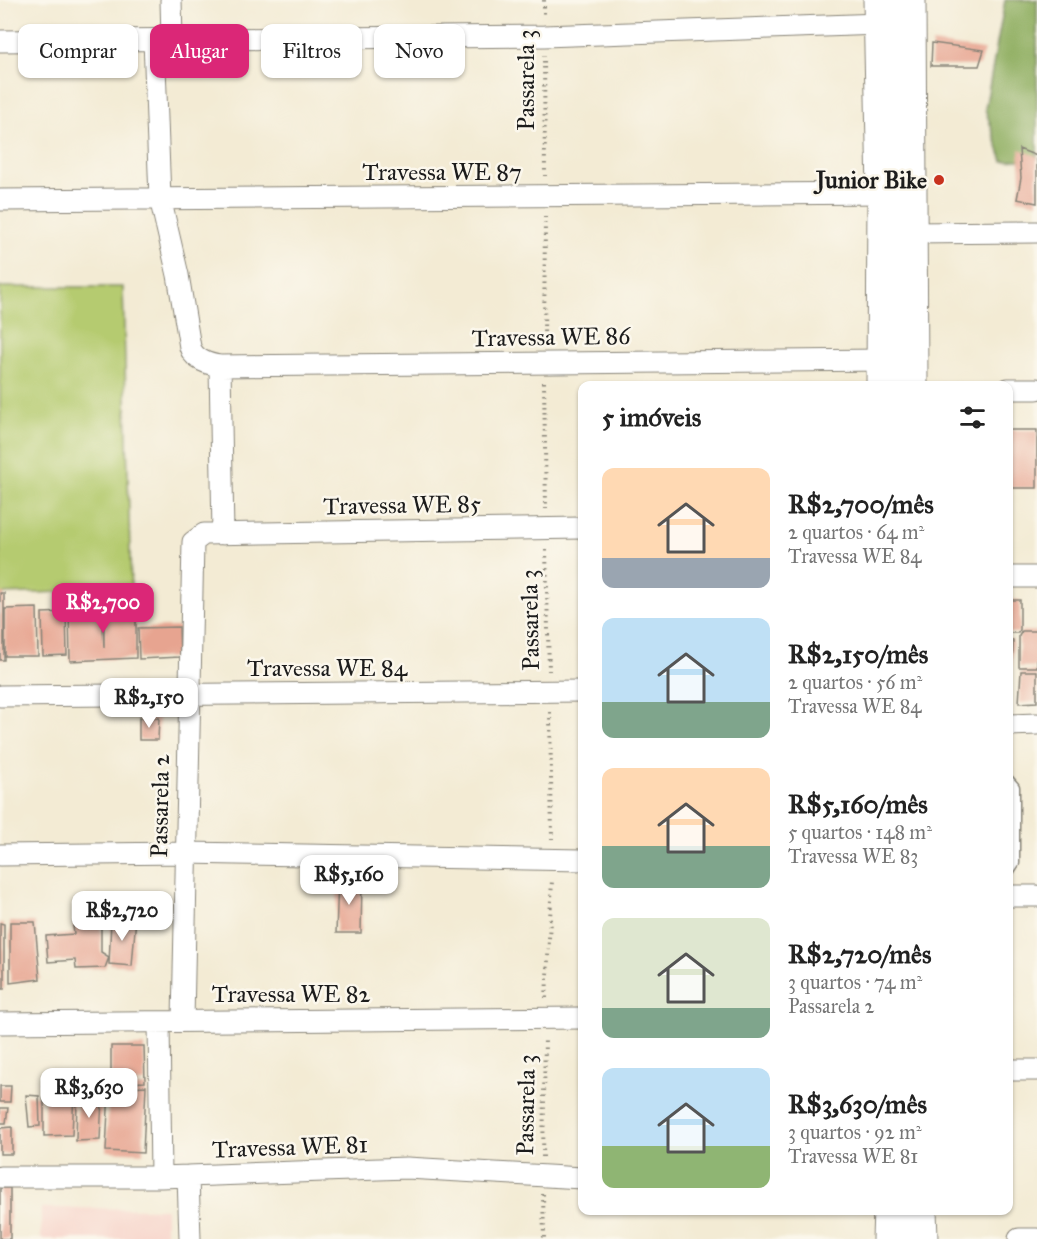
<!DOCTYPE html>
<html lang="pt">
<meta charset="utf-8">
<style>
body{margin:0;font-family:"IM FELL Great Primer",serif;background:#f6f6f6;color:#222;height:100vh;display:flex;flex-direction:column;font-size:22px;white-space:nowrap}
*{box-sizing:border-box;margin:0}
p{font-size:20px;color:#767676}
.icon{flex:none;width:33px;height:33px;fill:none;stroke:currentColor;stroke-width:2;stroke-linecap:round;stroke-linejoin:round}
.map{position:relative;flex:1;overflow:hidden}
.drawer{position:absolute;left:578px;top:381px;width:435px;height:834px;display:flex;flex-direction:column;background:#fff;border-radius:12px;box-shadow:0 2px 4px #0004}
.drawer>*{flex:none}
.hud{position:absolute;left:18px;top:24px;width:470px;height:54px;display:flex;gap:12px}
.price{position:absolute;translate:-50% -51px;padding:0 14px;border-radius:12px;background:#fff;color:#222;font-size:20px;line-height:39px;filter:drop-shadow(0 2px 3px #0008)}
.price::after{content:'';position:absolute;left:50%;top:36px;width:18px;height:14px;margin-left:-9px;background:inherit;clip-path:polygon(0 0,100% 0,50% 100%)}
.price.on{background:#db2777;color:#fff}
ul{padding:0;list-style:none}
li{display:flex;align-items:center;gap:18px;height:150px;padding:0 24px}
li span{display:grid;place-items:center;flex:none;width:168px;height:120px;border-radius:12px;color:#555}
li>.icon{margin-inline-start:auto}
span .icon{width:72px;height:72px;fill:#fffc;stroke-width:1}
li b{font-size:26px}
h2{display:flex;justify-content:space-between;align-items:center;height:72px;padding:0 24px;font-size:26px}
.tag{padding:0 21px;border-radius:12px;background:#fff;box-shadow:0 2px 4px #0004;font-size:21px;line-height:54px}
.tag.on{background:#db2777;color:#fff}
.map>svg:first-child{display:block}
.built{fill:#f7d1c7}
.green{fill:#b5cb6f;stroke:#687446;stroke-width:1.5}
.forest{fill:#90af62;stroke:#56663f;stroke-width:1.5}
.building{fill:#e7a490}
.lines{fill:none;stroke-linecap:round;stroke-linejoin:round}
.lane-casing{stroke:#888478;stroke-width:13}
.street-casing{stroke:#888478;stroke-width:23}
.primary-casing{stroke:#888478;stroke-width:35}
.path{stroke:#888478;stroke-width:4;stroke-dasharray:1.5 4.5;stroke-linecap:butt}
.lane{stroke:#fff;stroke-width:10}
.street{stroke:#fff;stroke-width:21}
.primary{stroke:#fff;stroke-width:33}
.poi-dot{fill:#c8321e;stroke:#fbf7ec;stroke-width:2}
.labels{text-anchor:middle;stroke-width:5;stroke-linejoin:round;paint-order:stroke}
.street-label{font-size:24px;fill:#1c1c1c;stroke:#fbf7ec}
.poi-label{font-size:24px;font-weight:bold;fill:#1c1c1c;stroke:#fbf7ec;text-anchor:end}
</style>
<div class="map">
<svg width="1037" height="1239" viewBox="0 0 1037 1239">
<rect width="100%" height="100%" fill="#fbf7ec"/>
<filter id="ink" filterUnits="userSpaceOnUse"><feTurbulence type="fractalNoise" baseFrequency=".0167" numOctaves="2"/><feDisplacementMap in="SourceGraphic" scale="12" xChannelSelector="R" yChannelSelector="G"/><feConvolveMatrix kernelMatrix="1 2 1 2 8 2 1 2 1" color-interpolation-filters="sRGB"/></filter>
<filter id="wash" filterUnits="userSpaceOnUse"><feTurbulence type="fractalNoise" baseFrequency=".008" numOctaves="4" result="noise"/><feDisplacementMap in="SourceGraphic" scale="24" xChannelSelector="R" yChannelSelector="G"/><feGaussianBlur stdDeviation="1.35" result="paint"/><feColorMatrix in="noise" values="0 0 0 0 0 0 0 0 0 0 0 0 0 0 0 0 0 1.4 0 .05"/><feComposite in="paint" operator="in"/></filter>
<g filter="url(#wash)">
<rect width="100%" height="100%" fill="#f3ebd4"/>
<path class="built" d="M41 1208 166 1209V1239H41Z"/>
<path class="green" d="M0 287H123L131 590 0 594Z"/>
<path class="forest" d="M1005 0H1037V159L1003 161 985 109Z"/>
<g id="blocks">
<path class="building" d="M932 43 984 50 979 66H931Z
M1019 149 1037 156V203L1017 199 1021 178Z
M1008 430H1037V488H1008Z
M0 593H4V660H0Z
M1008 600H1020V630L1018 633H1008Z
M104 606 136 607V658L70 661 69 610H102L104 648Z
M37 608 38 656H5V609Z
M66 612 67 655 43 656 42 613Z
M179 627 180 657 139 659 138 628Z
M1022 631H1037V667H1019V636Z
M1008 639 1013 640 1012 669H1008Z
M1021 671H1037V702L1019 703Z
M139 718H159L158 740H139Z
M338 879 362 880 361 933H336Z
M136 917 132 966 109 964 111 921Z
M10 922H35L40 979 10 983Z
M0 923 4 924V989H0Z
M73 926H101V952L109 957 105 968 76 969 75 960 48 962 46 936 74 934Z
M111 1046H144L145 1082 111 1084Z
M45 1073H66L83 1087H102L103 1092 74 1093 72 1135 44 1136V1093L53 1094 54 1087 43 1086Z
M0 1086H11L10 1102H0Z
M146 1086 143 1153 106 1151 109 1088Z
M26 1095 39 1096 40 1126 29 1127Z
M102 1098 100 1140 76 1141 77 1099Z
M0 1108H8L6 1123H0Z
M12 1127V1154H0V1128Z
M0 1188H10V1239H0Z"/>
</g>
</g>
<g filter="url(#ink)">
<use href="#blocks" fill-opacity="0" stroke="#888478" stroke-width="1.5"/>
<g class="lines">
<defs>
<path id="lane" d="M1008 780 1014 787V863L1008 872"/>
<path id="street" d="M171 0 172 40
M154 40 160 198 178 275 190 347C194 360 207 364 220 366L883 360
M0 41 544 36 880 24
M0 200 884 193
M911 233 1037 232
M220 366 223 534
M1008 389H1037
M1008 577H1037
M0 696 582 691
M1008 725 1037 724
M0 855 185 853 582 860
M1008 896H1037
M183 1020 193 542 204 534 582 528
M159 1022 161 1177
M0 1023 582 1018
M1008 1070H1037
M188 1176 190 1239
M0 1177H161L407 1168 582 1178
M1019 1239H1037"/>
<path id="primary" d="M880 0 884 193 883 386
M909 0 911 386
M920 1210 921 1239
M889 1239 890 1210"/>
</defs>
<use href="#lane" class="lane-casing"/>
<use href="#street" class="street-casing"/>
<use href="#primary" class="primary-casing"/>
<path class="path" d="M544 0V17
M544 55 545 176
M544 344 545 217
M544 382 546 509
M546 550 549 671
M550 712 552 839
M546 998 552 880
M543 1157 545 1038
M543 1194 544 1239"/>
<use href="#lane" class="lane"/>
<use href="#street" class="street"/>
<use href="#primary" class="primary"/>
</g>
</g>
<circle class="poi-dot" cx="939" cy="180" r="6"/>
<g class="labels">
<g class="street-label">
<text transform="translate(526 80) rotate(-90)" y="8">Passarela 3</text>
<text x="442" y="180">Travessa WE 87</text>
<text transform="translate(551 337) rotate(-1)" y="8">Travessa WE 86</text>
<text transform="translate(402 505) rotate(-1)" y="8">Travessa WE 85</text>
<text transform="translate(530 620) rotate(-91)" y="8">Passarela 3</text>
<text x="327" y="676">Travessa WE 84</text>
<text transform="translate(160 806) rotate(-89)" y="8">Passarela 2</text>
<text x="291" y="1002">Travessa WE 82</text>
<text transform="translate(526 1105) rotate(-89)" y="8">Passarela 3</text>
<text transform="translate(290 1147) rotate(-2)" y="8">Travessa WE 81</text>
</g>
<g class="poi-label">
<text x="927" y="188">Junior Bike</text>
</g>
</g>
</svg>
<b class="price on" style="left:103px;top:634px">R$2,700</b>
<b class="price" style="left:149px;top:729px">R$2,150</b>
<b class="price" style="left:349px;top:906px">R$5,160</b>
<b class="price" style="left:122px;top:942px">R$2,720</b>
<b class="price" style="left:89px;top:1119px">R$3,630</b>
<div class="hud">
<a class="tag">Comprar</a>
<a class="tag on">Alugar</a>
<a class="tag">Filtros</a>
<a class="tag">Novo</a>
</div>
<section class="drawer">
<h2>5 imóveis<svg class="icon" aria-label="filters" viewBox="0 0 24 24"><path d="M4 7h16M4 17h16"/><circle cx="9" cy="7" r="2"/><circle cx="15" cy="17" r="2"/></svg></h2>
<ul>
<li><span style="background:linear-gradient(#ffd9b3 75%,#9aa5b1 0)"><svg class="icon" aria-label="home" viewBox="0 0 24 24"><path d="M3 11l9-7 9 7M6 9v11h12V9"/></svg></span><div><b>R$2,700/mês</b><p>2 quartos · 64 m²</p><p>Travessa WE 84</p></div></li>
<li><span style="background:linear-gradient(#bfe0f5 70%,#7fa58c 0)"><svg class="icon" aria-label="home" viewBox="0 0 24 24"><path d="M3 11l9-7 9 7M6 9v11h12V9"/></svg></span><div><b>R$2,150/mês</b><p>2 quartos · 56 m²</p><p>Travessa WE 84</p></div></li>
<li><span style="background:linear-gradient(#ffd9b3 65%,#7fa58c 0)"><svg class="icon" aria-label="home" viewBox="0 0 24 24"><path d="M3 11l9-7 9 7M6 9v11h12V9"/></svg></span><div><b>R$5,160/mês</b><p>5 quartos · 148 m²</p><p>Travessa WE 83</p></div></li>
<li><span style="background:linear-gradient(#dfe7d0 75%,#7fa58c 0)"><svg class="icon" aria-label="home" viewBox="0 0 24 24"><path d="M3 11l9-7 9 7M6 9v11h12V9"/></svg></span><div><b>R$2,720/mês</b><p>3 quartos · 74 m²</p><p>Passarela 2</p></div></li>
<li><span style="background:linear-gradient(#bfe0f5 65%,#8fb573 0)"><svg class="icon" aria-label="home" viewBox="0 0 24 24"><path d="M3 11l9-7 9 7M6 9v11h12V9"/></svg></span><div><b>R$3,630/mês</b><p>3 quartos · 92 m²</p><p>Travessa WE 81</p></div></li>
</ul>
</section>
</div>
